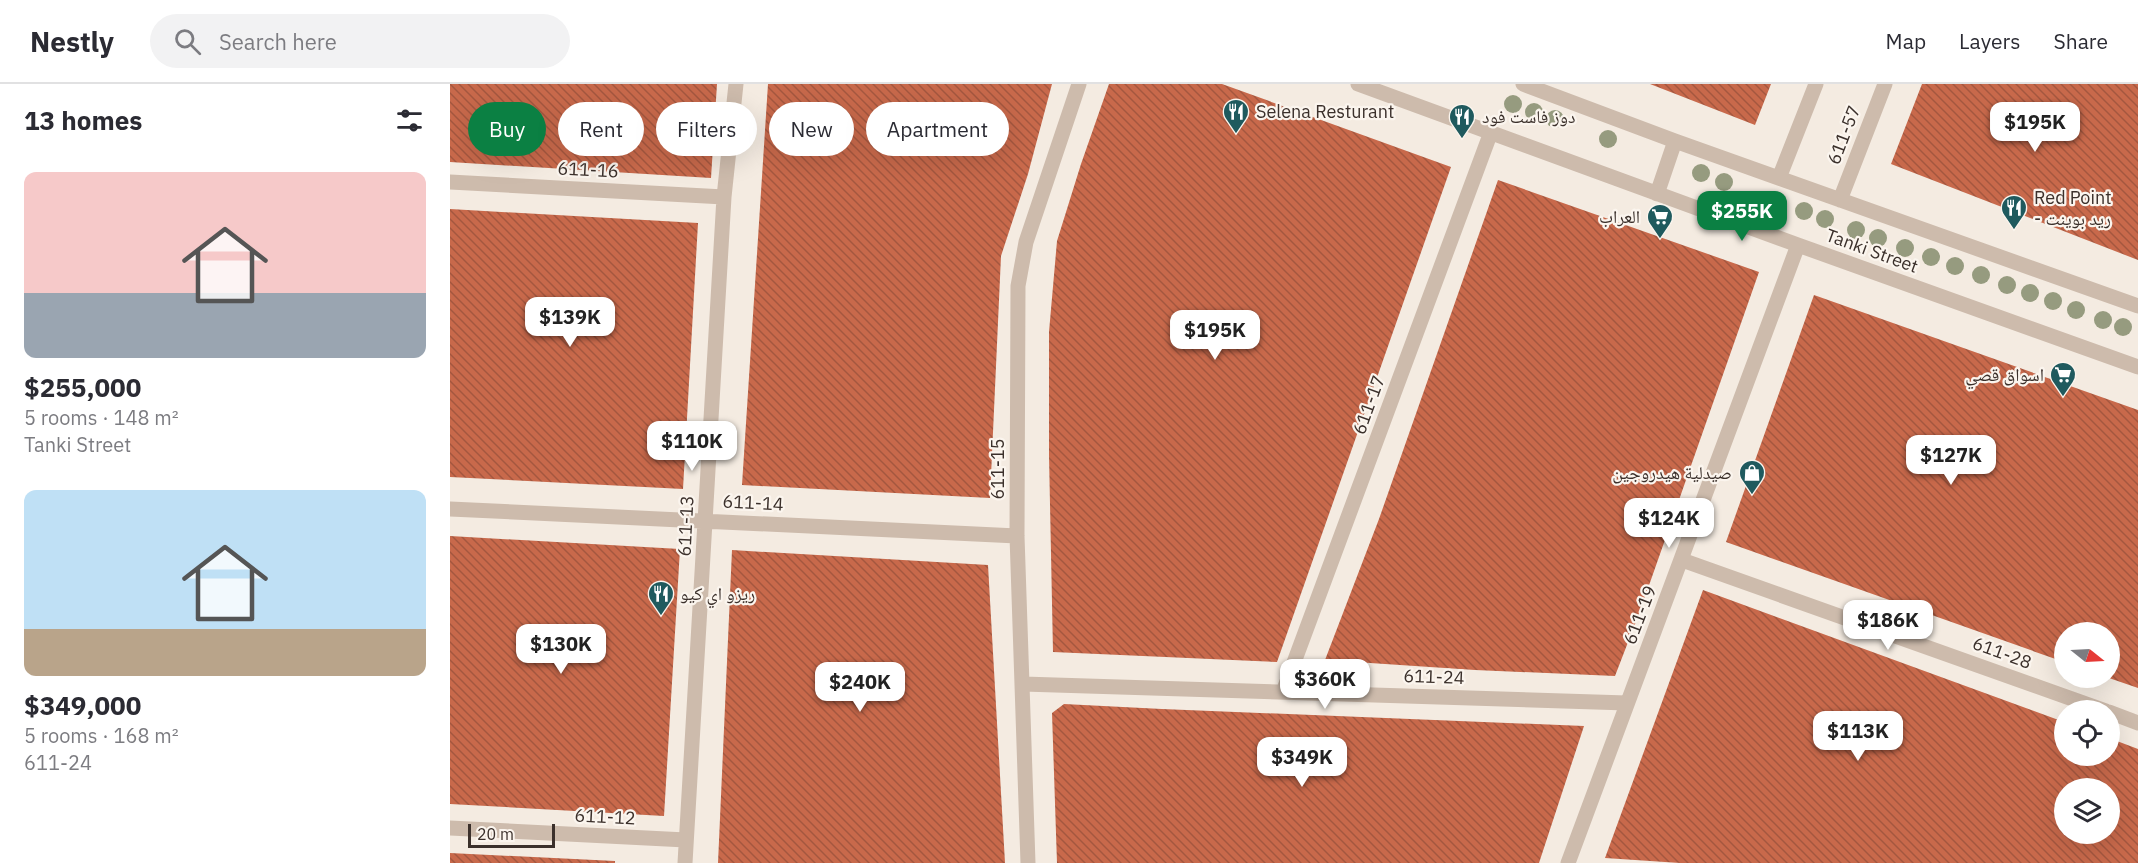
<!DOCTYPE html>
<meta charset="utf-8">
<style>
body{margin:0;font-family:"IBM Plex Sans","Noto Naskh Arabic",sans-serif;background:#f2f2f3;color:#2b2b33;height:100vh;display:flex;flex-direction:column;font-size:22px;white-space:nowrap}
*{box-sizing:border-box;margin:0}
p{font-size:20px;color:#7c7c81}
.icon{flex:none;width:33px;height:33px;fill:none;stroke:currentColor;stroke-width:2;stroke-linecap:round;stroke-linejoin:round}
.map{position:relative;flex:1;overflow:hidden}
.side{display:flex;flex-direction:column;background:#fff;width:450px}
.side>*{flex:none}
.top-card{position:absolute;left:18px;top:18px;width:570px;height:54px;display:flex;gap:12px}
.needle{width:39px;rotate:108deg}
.buttons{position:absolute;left:1604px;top:538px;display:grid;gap:12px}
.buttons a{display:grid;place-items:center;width:66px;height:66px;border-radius:50%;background:#fff;box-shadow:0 6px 24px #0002;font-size:30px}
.scale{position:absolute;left:18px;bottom:15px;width:87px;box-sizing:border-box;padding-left:6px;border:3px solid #3b302b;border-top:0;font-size:16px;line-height:21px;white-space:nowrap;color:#3b302b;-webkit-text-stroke:4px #fbf5ee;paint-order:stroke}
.price{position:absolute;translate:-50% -51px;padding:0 14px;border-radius:12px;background:#fff;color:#222;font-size:20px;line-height:39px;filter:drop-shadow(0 2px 3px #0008)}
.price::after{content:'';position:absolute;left:50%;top:36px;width:18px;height:14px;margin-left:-9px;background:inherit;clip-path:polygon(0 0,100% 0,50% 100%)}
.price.active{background:#0b8043;color:#fff}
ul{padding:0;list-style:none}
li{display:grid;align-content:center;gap:12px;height:318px;padding:0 24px}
li span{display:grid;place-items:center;height:186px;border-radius:12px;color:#555}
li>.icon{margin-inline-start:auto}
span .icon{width:108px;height:108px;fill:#fffc;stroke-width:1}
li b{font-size:26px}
h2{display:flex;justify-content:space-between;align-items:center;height:72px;padding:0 24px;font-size:26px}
.tag{padding:0 21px;border-radius:27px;background:#fff;box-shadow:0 6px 24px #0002;font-size:21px;line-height:54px}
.tag.active{background:#0b8043;color:#fff}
header{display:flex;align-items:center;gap:36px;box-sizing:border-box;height:84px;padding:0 30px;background:#fff;border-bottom:2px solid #e1e1e2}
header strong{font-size:28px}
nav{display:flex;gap:33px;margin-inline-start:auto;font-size:21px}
.search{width:420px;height:54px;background:#f2f2f3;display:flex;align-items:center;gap:15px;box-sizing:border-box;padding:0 21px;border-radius:33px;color:#7c7c81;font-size:22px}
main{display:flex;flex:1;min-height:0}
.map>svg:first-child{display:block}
.building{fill:url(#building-back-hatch);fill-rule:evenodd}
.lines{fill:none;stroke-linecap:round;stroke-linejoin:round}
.minor{stroke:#cdbbac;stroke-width:15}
.tree{fill:#969b7f}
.labels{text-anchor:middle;stroke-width:4.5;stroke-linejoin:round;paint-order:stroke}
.poi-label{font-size:18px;fill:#3b302b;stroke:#fbf5ee;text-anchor:start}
.street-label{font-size:18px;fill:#3b302b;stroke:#fbf5ee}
</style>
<header>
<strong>Nestly</strong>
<div class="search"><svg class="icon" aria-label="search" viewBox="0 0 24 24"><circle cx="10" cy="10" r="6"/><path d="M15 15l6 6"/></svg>Search here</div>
<nav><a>Map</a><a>Layers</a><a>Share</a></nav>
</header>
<main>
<section class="side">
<h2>13 homes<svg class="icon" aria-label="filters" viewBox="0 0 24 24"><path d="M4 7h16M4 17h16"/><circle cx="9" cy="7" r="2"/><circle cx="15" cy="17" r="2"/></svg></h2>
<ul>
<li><span style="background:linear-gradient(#f6c9c9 65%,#9aa5b1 0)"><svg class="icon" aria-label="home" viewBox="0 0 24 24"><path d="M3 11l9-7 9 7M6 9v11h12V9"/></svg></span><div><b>$255,000</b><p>5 rooms · 148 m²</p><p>Tanki Street</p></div></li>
<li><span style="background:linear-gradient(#bfe0f5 75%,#b9a48a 0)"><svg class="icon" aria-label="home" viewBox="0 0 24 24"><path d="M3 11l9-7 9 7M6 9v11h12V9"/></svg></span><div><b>$349,000</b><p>5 rooms · 168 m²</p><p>611-24</p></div></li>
</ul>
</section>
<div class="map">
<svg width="1688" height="779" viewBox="0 0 1688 779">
<defs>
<pattern id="building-back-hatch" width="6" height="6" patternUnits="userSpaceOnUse" patternTransform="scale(1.5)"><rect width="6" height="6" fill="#c8694b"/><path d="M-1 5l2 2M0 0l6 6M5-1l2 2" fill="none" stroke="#a4573f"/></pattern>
</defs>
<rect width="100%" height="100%" fill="#f4ebe1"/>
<path class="building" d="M0 0H267L261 94 0 78Z
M318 0H602L578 90 551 172 540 414 292 401Z
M659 0H772L1001 83 827 578 603 568 599 371V248L607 157 631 80Z
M1200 0H1321L1305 41Z
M1472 0H1688V176L1441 80Z
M1048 96 1309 188 1190 527 1165 592 1025 586 875 576 929 435Z
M0 125 248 139 233 405 0 393Z
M1364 211 1688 326V604L1659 594V549H1614V578L1276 458Z
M0 452 230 465 214 732 0 720Z
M282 466 538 481 555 779H268Z
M1253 506 1614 638V672H1659V654L1688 665V779H1230L1155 774ZM1614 705H1659V750H1614Z
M614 620 712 625 1134 642 1089 779H607L602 629Z
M0 769 165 777V779H0Z"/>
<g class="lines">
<path class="minor" d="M908 0 1348 161 1688 283
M1073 0 1225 57 1688 222
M1329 94 1366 0
M0 98 274 113
M1207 110 1225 57
M1390 116 1435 0
M0 425 567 452
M1232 476 1656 627
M573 600 1177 619
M833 608 1041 48
M1659 628 1688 639
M0 744 236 756
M235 779 274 113 286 0
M578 779 567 452 568 202 576 158 629 0
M1118 779 1348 161"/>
</g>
<g class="tree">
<circle cx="1063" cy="20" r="9"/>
<circle cx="1084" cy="28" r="9"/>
<circle cx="1105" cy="35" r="9"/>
<circle cx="1158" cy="55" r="9"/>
<circle cx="1251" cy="89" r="9"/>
<circle cx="1274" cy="98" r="9"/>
<circle cx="1327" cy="117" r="9"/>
<circle cx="1354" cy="127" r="9"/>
<circle cx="1375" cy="135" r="9"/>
<circle cx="1406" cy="146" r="9"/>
<circle cx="1428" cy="154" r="9"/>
<circle cx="1455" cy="164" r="9"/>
<circle cx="1481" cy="173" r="9"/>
<circle cx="1505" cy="182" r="9"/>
<circle cx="1531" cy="191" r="9"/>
<circle cx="1557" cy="201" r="9"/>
<circle cx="1580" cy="209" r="9"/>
<circle cx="1603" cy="217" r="9"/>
<circle cx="1626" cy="226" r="9"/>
<circle cx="1653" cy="236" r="9"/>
<circle cx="1673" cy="243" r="9"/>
</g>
<defs>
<symbol id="restaurant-pin" viewBox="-11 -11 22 30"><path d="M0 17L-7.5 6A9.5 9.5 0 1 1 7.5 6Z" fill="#1f5a5e" stroke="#fbf5ee"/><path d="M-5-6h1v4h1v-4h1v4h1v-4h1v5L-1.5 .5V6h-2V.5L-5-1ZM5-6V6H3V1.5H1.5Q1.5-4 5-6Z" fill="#fff"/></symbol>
<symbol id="supermarket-pin" viewBox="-11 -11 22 30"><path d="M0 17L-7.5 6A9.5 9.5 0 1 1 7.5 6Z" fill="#1f5a5e" stroke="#fbf5ee"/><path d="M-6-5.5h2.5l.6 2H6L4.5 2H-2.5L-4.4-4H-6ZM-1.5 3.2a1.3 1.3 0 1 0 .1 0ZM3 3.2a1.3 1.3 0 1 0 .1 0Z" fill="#fff"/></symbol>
<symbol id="shop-pin" viewBox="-11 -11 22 30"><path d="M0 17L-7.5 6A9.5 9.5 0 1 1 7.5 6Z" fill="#1f5a5e" stroke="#fbf5ee"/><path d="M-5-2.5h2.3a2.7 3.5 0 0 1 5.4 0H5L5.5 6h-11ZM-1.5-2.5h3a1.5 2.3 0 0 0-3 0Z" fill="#fff"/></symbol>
</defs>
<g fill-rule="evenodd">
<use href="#restaurant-pin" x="771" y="13" width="30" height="40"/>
<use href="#restaurant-pin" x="997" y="18" width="30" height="40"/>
<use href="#restaurant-pin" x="1549" y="109" width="30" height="40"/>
<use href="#supermarket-pin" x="1195" y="118" width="30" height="40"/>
<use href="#supermarket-pin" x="1598" y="276" width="30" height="40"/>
<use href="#shop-pin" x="1287" y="374" width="30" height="40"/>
<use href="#restaurant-pin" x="196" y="495" width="30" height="40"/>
</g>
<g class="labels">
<g class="poi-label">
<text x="806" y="34">Selena Resturant</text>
<text x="1032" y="39">دوز فاست فود</text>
<text x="1584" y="120">Red Point<tspan x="1584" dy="21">- ريد بوينت</tspan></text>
<text x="1190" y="139" text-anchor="end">العراب</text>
<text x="1594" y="297" text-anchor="end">اسواق قصي</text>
<text x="1282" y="395" text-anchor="end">صيدلية هيدروجين</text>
<text x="230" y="516">ريزو اي كيو</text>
</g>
<g class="street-label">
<text transform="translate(1394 51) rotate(-69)" y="6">611-57</text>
<text transform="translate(138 86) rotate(3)" y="6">611-16</text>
<text transform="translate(1422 167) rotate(20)" y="6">Tanki Street</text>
<text transform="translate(919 321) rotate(-70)" y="6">611-17</text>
<text transform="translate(548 385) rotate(-90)" y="6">611-15</text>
<text transform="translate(303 419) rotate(3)" y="6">611-14</text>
<text transform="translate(236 442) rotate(-87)" y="6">611-13</text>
<text transform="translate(1190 531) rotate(-69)" y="6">611-19</text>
<text transform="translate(1552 569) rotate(20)" y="6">611-28</text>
<text transform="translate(984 593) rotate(2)" y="6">611-24</text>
<text transform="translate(155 733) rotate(3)" y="6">611-12</text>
</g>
</g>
</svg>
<div class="buttons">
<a><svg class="needle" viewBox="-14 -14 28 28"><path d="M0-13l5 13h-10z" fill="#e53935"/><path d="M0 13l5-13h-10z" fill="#7c7c81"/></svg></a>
<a><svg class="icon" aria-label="locate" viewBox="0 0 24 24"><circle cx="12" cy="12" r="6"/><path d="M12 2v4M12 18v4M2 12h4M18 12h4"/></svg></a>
<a><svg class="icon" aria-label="layers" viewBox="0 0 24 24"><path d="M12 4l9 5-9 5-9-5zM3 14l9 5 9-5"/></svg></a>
</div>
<div class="scale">20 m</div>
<b class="price" style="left:1585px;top:69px">$195K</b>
<b class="price active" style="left:1292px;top:158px">$255K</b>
<b class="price" style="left:120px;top:264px">$139K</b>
<b class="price" style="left:765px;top:277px">$195K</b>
<b class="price" style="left:242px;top:388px">$110K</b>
<b class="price" style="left:1501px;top:402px">$127K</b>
<b class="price" style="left:1219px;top:465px">$124K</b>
<b class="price" style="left:1438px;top:567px">$186K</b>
<b class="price" style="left:111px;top:591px">$130K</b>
<b class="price" style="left:875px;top:626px">$360K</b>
<b class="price" style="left:410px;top:629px">$240K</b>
<b class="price" style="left:1408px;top:678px">$113K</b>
<b class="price" style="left:852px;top:704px">$349K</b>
<div class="top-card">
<a class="tag active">Buy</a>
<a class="tag">Rent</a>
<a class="tag">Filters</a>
<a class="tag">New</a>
<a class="tag">Apartment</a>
</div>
</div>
</main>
